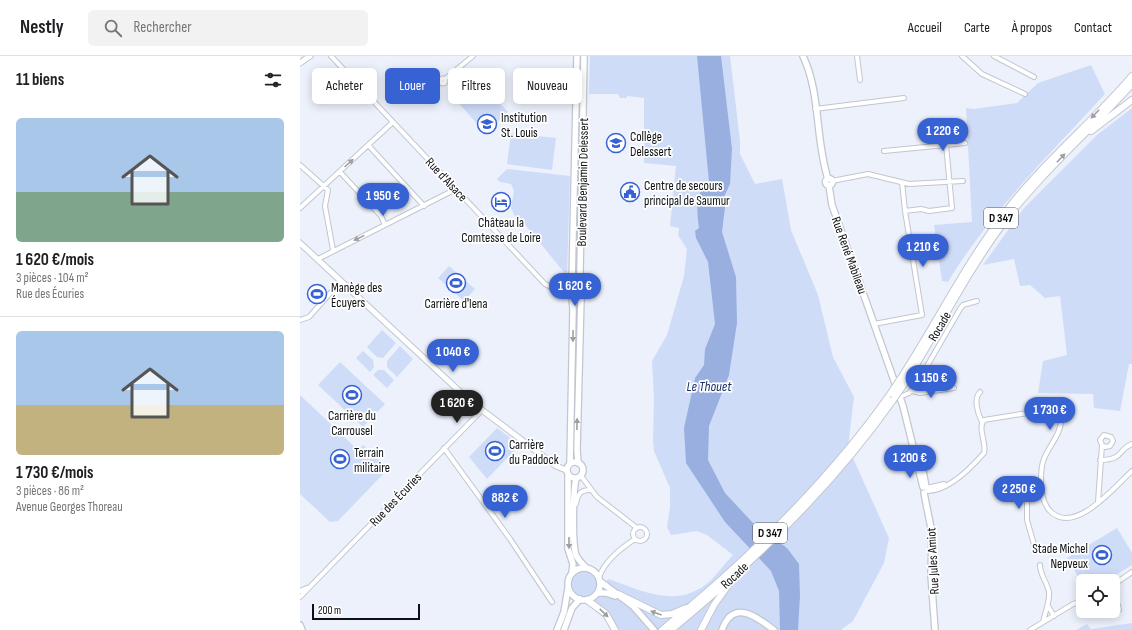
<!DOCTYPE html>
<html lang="fr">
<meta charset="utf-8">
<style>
body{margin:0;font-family:"Sofia Sans Condensed",sans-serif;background:#f2f2f2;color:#202124;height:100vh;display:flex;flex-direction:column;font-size:15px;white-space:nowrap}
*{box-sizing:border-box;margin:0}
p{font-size:13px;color:#757577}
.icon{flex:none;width:22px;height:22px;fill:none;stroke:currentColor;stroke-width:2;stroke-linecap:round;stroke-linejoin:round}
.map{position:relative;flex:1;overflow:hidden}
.details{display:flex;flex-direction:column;background:#fff;width:300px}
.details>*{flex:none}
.hud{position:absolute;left:12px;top:12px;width:380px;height:36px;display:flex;gap:8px}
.fabs{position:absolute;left:776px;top:518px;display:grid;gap:8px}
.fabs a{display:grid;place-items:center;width:44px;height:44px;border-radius:6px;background:#fff;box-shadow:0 2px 10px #0003;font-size:20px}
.scale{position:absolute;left:12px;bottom:10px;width:108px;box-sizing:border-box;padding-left:4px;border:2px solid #0d0f12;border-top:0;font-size:11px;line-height:14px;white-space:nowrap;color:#0d0f12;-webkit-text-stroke:3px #fefefe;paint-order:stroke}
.price{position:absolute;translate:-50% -34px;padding:0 9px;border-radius:14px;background:#3662d3;color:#fff;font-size:13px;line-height:26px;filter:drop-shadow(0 1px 2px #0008)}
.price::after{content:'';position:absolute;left:50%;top:24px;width:12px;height:9px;margin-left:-6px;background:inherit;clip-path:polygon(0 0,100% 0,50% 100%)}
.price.on{background:#222;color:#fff}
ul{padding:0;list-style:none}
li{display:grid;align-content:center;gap:8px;height:212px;padding:0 16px}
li+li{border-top:1px solid #e0e0e0}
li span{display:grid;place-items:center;height:124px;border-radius:6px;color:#555}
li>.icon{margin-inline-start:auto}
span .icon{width:72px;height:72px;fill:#fffc;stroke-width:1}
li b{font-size:17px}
h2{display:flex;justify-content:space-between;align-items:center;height:48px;padding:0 16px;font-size:17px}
.chip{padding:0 14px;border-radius:6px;background:#fff;box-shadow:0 2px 10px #0003;font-size:14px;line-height:36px}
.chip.on{background:#3662d3;color:#fff}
header{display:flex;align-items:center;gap:24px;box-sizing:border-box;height:56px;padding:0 20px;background:#fff;border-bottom:1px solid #e0e0e0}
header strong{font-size:19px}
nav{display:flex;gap:22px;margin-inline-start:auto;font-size:14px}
.search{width:280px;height:36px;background:#f2f2f2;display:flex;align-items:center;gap:10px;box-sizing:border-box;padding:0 14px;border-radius:6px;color:#757577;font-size:15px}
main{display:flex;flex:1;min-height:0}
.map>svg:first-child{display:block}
.green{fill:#cfdcf8}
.water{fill:#98afdf}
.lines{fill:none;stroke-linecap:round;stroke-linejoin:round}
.minor-casing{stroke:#c1c6d0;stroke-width:6}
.tertiary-casing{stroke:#c1c6d0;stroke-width:7}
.secondary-casing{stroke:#c1c6d0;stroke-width:8}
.trunk-casing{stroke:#c1c6d0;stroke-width:8}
.minor{stroke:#fff;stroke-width:4}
.tertiary{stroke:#fff;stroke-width:5}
.secondary{stroke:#fff;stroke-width:5.5}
.trunk{stroke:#fff;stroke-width:6}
.trunk-bridge-casing{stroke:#c1c6d0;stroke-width:8;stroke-linecap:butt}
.trunk-bridge{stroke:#fff;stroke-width:6}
.oneway{fill:#9e9fa0}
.labels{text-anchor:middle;stroke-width:3.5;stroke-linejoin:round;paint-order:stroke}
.shield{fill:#fefefe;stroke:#555759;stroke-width:1}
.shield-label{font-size:12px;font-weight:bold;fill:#0d0f12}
.poi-label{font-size:13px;fill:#0d0f12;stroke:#fefefe;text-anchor:start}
.street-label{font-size:13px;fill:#0d0f12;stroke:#fefefe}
.water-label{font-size:14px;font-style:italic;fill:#172e67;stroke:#fefefe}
</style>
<header>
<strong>Nestly</strong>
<div class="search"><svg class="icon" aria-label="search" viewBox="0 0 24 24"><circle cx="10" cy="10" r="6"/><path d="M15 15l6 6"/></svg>Rechercher</div>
<nav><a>Accueil</a><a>Carte</a><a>À propos</a><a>Contact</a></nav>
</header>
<main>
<section class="details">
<h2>11 biens<svg class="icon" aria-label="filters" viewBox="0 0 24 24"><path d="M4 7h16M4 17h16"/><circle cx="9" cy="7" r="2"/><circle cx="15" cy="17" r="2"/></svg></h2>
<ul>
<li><span style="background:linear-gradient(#a9c7e8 60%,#7fa58c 0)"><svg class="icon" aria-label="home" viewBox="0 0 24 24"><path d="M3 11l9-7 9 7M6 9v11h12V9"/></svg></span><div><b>1 620 €/mois</b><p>3 pièces · 104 m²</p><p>Rue des Écuries</p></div></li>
<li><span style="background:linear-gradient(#a9c7e8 60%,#c2b280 0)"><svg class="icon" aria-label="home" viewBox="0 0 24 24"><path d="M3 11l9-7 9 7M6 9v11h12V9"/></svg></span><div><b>1 730 €/mois</b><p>3 pièces · 86 m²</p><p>Avenue Georges Thoreau</p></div></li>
</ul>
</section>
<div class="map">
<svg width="832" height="574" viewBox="0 0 832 574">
<rect width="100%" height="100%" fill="#ecf1fc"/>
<path class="green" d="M290 0H430L440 85V98L455 128 482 123 491 174 518 239 533 301 554 341 548 391 589 482 584 507 553 565 541 574H312L311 569 292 551 294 545 308 523C344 535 377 554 410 525 418 517 425 507 433 499L407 479 397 475 371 479 367 471 370 451V432L354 395 353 385 354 342 352 305 367 279 384 220 387 193 378 179 379 172 370 170 376 110 344 107V42L327 40V42H320L318 38H289Z
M791 9 805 38C750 98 690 156 648 226L642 225 634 169 672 166 666 52 674 53 717 47 738 27Z
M179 24 208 56 185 77 156 44Z
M832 52V308H829L820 355 794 352 793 338 738 337 743 305 767 299 760 240 745 242 730 229 720 230 714 203 683 209 724 152 797 79Z
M211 77 256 82 252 114 207 108Z
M207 113 270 120 267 220 223 166 217 165 211 152 214 135 211 128 200 126 197 123Z
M149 210 175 233 164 245 138 222Z
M82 274 96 287 83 302 77 301 67 291Z
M100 290 113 303 97 321 87 311V305Z
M63 295 73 304 74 311 70 316 56 302Z
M40 306 85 348 63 371 18 329Z
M78 314H84L94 324 87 332 73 319Z
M0 339 58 394 63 389 89 412 38 465 30 466 0 438Z
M197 372 220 389 187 423 169 401Z
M817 472 832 497V509L806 525H783V529L767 502Z
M270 528a14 14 0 1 1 28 0a14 14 0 1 1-28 0Z
M832 567V574H776L787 568 791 573Z"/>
<path class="water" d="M397 0H421L432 93 430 128 423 143 425 151 422 176 436 221 437 267 429 319 409 370 408 404 425 437 453 467 487 492 499 508 500 540 498 574H480L479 535 471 515 425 466 386 407 384 372 395 322 404 309 405 293 415 268 408 206 396 182 395 175 399 172C397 157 394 136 409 126Z"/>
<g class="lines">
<defs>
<path id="minor" d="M31 0 245 228 257 234 268 235
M557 0 560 24
M662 0 682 18 725 38
M694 0 734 21
M140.5 25a2.5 2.5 0 1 1 5 0a2.5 2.5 0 1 1-5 0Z
M145 23 173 0
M515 53 604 42
M647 74 646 89 665 87
M69 90 124 150
M584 95 646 89 652 152 629 155 621 153 605 155
M0 109 28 134 25 150 33 194
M40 116 81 160 85 169
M532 125 568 118 609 128 663 125
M0 152 93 66
M18 203 156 133
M0 264 9 261 41 225
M574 268 622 259 605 155 602 126
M612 335 620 337 654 332
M680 336C673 343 678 358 682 366
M600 341 609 337 615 331 660 253 663 249 677 245
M144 392 210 483 252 546
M800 404C824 404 818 393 832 388
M281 420 297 441 337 472
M627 432 644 428
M627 435C649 435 671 412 684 397 687 387 677 372 684 364L740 355 755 357 761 366C760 382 744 394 742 410 740 424 740 444 750 455 775 480 814 431 832 415
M798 446 802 389 800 384 804 379 811 381 813 385 810 390 805 391 802 389
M276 448C278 438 280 434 290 434
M333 478a7 7 0 1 1 14 0a7 7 0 1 1-14 0Z
M735 492 727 464V439L741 423
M740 509C740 519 747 526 749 536 750 546 745 556 743 566
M299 521C305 505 321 492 335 483
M813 529 832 516
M0 535 7 532
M0 541 182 354
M748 550 754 560
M803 555 804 559 819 554 818 549 813 551
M730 574 773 548 783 545"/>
<path id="tertiary" d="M0 7 10 0
M0 187 170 345 256 410 266 414"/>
<path id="secondary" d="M503 0C521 38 515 83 528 123
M525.5 126a3.5 3.5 0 1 1 7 0a3.5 3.5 0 1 1-7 0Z
M529 130 532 149 603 350 623 431
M268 234a8 8 0 1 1 16 0a8 8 0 1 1-16 0Z
M272 227 277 0
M282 228 280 216 284 0
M267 414a8 8 0 1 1 16 0a8 8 0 1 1-16 0Z
M270 407 273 253 272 241
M278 407 277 393 281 241
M616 409 623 415 626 431
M268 420V493L273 508 272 517
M276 423C273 434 272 488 276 499 278 504 283 508 286 512
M624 437 632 477 631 519 635 574
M268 528a16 16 0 1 1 32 0a16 16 0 1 1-32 0Z
M301 526 333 550 354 574
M298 537H306L315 540
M0 569 2 574
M257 574 264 556 268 532
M264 574 272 552 280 543
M422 574C433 542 457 561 474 574"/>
<path id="trunk" d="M791 75 832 44
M599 325C637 267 667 204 711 149 748 102 794 65 832 20
M604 328C638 275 666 217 704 166 742 116 790 75 832 28
M318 538 361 559 372 558 386 552
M287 544 306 558 315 574
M362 574C447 505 528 427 591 337
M371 574C453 507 532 431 593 344
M401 574 414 549 429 528"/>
</defs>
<use href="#minor" class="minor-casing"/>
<use href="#tertiary" class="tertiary-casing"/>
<use href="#secondary" class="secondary-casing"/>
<use href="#trunk" class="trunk-casing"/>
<use href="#minor" class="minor"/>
<use href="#tertiary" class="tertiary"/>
<use href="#secondary" class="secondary"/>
<use href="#trunk" class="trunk"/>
<defs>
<path id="trunk-bridge" d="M591 337 599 325
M593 344 604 328"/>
</defs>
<use href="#trunk-bridge" class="trunk-bridge-casing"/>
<use href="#trunk-bridge" class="trunk-bridge"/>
</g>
<defs><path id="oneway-solid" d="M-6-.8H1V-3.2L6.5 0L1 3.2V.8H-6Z"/></defs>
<g class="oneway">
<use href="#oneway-solid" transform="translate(795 58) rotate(134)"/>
<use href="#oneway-solid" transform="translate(761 102) rotate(-46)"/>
<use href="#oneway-solid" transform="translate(49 107) rotate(-42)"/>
<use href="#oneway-solid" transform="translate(59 182) rotate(154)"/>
<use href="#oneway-solid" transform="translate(273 280) rotate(91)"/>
<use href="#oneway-solid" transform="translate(277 368) rotate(-89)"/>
<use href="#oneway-solid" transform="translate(269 487) rotate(90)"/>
<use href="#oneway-solid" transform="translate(304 557) rotate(44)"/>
<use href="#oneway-solid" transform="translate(356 557) rotate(-160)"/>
</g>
<defs>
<symbol id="school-ring" viewBox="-11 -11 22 22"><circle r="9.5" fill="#fefefe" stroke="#3662d3" stroke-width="1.5"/><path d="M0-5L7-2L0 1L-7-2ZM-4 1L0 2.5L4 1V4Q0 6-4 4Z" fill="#3662d3"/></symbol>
<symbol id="civic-ring" viewBox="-11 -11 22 22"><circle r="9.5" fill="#fefefe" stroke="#3662d3" stroke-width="1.5"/><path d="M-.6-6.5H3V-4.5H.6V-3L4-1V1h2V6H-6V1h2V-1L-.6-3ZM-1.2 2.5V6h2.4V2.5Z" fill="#3662d3"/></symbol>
<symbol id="hotel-ring" viewBox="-11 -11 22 22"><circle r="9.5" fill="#fefefe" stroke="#3662d3" stroke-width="1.5"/><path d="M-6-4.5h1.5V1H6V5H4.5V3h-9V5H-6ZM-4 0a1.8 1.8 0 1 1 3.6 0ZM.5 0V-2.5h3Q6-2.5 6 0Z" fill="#3662d3"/></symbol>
<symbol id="stadium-ring" viewBox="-11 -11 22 22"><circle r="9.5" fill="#fefefe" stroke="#3662d3" stroke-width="1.5"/><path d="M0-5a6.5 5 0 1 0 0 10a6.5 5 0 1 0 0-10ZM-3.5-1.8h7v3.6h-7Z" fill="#3662d3"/></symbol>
</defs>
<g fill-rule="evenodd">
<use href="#school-ring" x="176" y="57" width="22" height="22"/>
<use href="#school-ring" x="305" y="76" width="22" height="22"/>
<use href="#civic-ring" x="319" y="125" width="22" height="22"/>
<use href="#hotel-ring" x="190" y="135" width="22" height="22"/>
<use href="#stadium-ring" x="145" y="216" width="22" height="22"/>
<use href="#stadium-ring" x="6" y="227" width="22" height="22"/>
<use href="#stadium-ring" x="41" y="328" width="22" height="22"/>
<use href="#stadium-ring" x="184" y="384" width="22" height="22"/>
<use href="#stadium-ring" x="29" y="392" width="22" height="22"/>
<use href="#stadium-ring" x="791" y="488" width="22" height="22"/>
</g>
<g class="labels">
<g class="shield">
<rect x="684" y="152" width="34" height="20" rx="3"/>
<rect x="453" y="467" width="34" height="20" rx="3"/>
</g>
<g class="shield-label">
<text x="701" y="166">D 347</text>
<text x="470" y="481">D 347</text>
</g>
<g class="poi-label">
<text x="201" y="66">Institution<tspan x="201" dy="15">St. Louis</tspan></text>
<text x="330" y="85">Collège<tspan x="330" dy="15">Delessert</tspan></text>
<text x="344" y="134">Centre de secours<tspan x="344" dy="15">principal de Saumur</tspan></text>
<text x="201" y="171" text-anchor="middle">Château la<tspan x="201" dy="15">Comtesse de Loire</tspan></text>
<text x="31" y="236">Manège des<tspan x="31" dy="15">Écuyers</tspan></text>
<text x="156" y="252" text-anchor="middle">Carrière d'Iena</text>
<text x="52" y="364" text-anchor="middle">Carrière du<tspan x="52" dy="15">Carrousel</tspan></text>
<text x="209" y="393">Carrière<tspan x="209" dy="15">du Paddock</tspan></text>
<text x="54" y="401">Terrain<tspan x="54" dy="15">militaire</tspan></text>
<text x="788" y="497" text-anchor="end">Stade Michel<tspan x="788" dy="15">Nepveux</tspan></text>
</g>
<g class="street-label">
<text transform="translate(147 123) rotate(47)" y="5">Rue d'Alsace</text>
<text transform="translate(282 126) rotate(-89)" y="5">Boulevard Benjamin Delessert</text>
<text transform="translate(550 199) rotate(70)" y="5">Rue René Mabileau</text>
<text transform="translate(639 270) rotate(-60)" y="5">Rocade</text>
<text transform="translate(95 443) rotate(-46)" y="5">Rue des Écuries</text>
<text transform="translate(632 505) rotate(-93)" y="5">Rue Jules Amiot</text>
<text transform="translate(434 519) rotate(-43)" y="5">Rocade</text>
</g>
<g class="water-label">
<text x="409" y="335">Le Thouet</text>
</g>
</g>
</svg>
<div class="fabs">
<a><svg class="icon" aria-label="locate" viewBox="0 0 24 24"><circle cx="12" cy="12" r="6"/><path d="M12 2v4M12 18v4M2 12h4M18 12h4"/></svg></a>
</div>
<div class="scale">200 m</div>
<b class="price" style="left:643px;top:96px">1 220 €</b>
<b class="price" style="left:83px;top:161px">1 950 €</b>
<b class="price" style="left:623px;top:212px">1 210 €</b>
<b class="price" style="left:275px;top:251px">1 620 €</b>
<b class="price" style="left:153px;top:317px">1 040 €</b>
<b class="price" style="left:631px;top:343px">1 150 €</b>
<b class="price on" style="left:157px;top:368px">1 620 €</b>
<b class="price" style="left:750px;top:375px">1 730 €</b>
<b class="price" style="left:610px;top:423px">1 200 €</b>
<b class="price" style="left:719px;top:454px">2 250 €</b>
<b class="price" style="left:205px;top:463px">882 €</b>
<div class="hud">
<a class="chip">Acheter</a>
<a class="chip on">Louer</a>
<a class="chip">Filtres</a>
<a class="chip">Nouveau</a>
</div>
</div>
</main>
